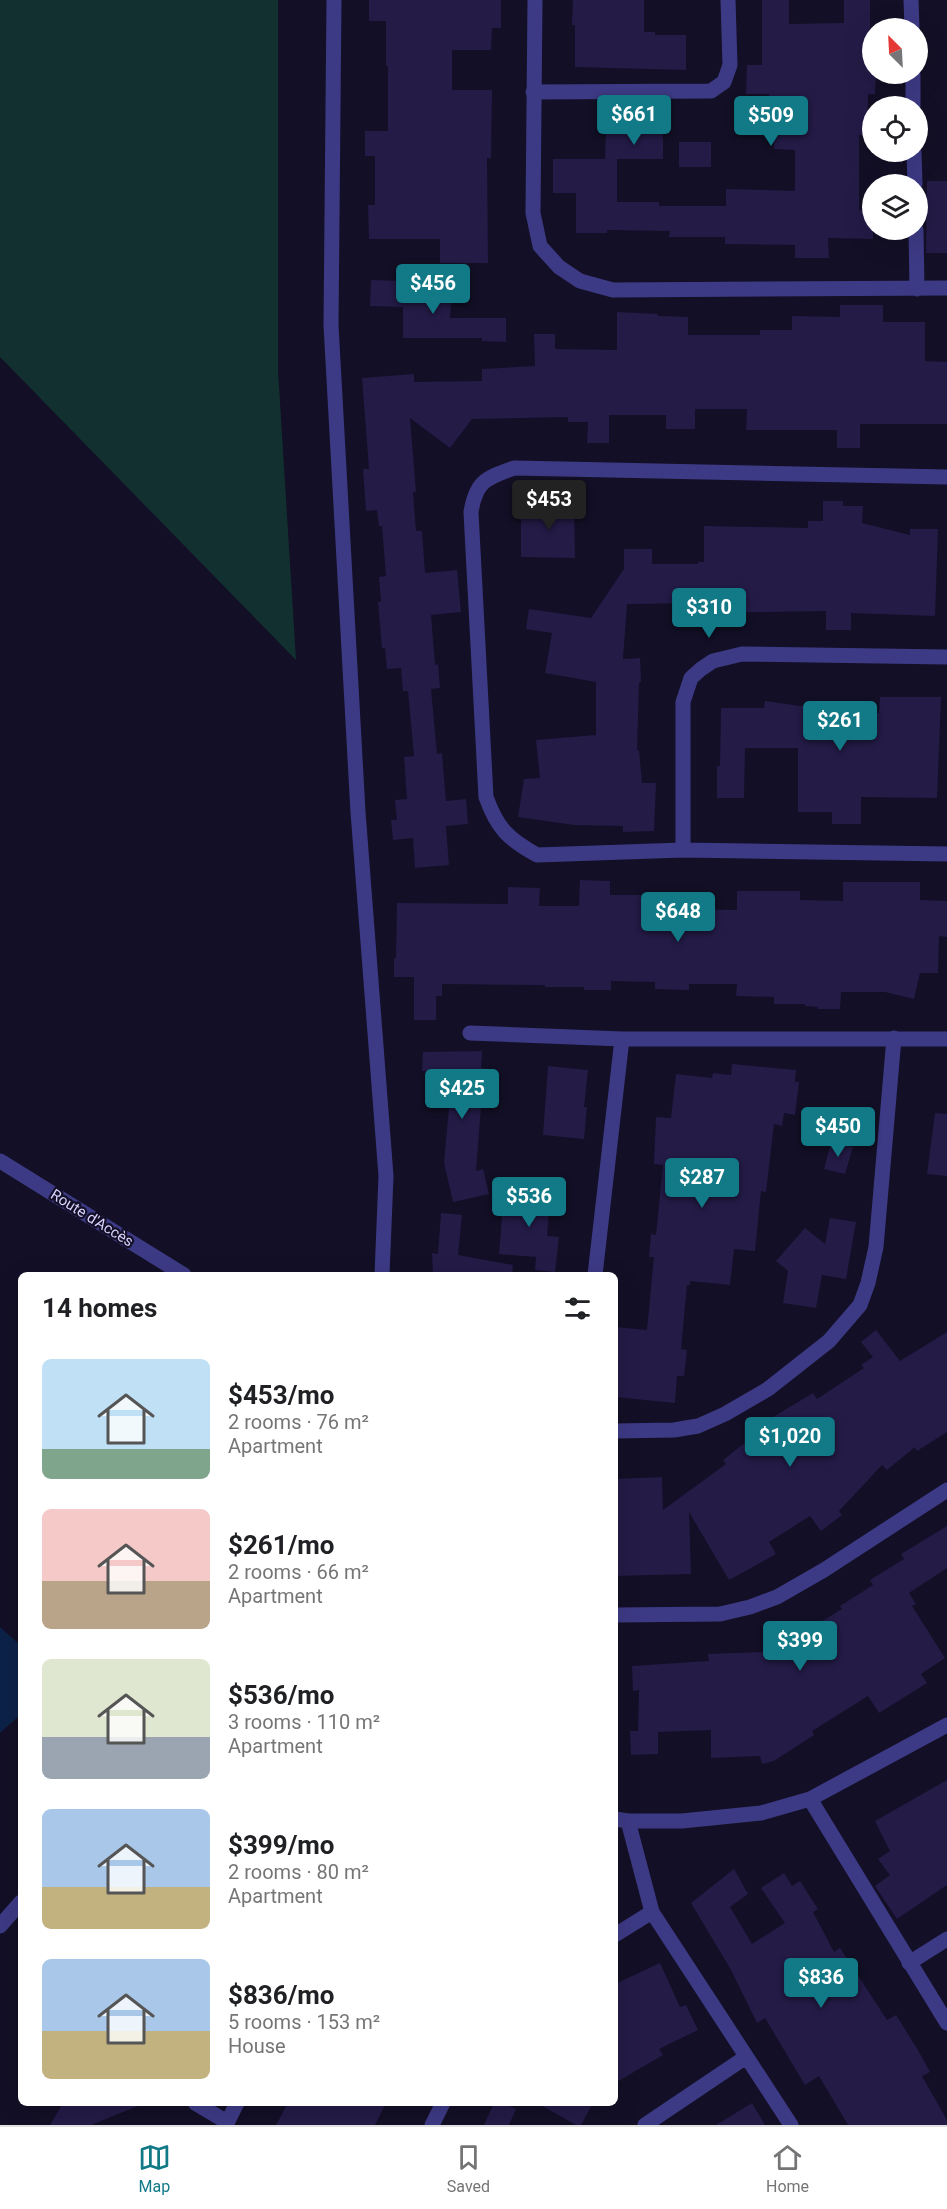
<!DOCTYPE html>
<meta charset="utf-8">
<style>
body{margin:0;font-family:Roboto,sans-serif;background:#f6f6f6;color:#202124;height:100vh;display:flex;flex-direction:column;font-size:22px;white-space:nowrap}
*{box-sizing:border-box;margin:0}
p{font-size:20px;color:#757577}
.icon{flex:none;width:33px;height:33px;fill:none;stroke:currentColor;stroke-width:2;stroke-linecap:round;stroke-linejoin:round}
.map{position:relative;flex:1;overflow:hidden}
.details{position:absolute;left:18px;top:1272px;width:600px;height:834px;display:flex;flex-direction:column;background:#fff;border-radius:9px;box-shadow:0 6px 24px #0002}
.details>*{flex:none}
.needle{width:39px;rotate:336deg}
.tools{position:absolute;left:862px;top:18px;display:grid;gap:12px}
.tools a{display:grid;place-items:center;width:66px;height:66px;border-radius:50%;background:#fff;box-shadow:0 6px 24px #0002;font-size:30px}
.price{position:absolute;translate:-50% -51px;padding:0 14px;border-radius:6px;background:#127987;color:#fff;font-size:20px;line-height:39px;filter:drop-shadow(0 2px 3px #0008)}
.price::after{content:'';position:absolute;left:50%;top:36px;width:18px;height:14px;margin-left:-9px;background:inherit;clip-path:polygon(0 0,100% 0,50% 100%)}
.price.selected{background:#222;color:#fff}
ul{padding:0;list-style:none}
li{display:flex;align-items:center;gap:18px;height:150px;padding:0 24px}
li span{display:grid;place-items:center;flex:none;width:168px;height:120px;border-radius:9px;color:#555}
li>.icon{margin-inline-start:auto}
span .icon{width:72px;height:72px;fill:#fffc;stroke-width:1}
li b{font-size:26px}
h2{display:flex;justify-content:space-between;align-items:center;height:72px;padding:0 24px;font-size:26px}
.menu{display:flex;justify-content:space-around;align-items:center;height:84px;border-top:2px solid #e0e0e0;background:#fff;font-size:16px;color:#757577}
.menu a{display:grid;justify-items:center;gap:3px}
.menu .selected{color:#127987}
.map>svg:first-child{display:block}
.green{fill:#12302f}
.water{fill:#0c2248}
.building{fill:#241b47}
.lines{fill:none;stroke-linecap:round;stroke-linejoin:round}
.street{stroke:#3d3a85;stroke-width:15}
.labels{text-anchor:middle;stroke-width:4.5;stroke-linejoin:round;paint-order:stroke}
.street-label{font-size:15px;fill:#d9d4ff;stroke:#130f26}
</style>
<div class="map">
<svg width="947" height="2125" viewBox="0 0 947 2125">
<rect width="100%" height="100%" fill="#130f26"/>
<path class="green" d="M0 0H278V370L296 660 0 357Z"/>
<path class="water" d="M0 1627 21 1646V1714L0 1733Z"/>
<path class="building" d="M369 0H501V28H492L491 50H452V90H492L491 158H487L488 263H440V239H369L368 205H375V156H365V131H388V66H386V21H369Z
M573 0H644V32H655V35H686V70L575 67V25H572Z
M762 0H789V24L844 23V0H870V68H873V74H876L875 94H868L867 135H859V210H873V239L828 238 829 258H795V245L725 244V237H669L670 231 607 230V233H576V193H553V159H617V202H659V206H726V189L795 191V150L774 149V133H769V94H746L747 65H762Z
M606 133H663V159H605Z
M679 142H711V167H679Z
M927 181H947V253H926Z
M371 280 401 281V284L424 285 423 300H451L450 318H506V342L482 341V338H403V307L370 306Z
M840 305H883V322H925V361L947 362V424H860V448H837V430H746L747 409H695V429H666V415H609V443H587L588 422H568V417L472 419 450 448 410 418 416 492H413L416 531H422L425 573 457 570 461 612 431 615 435 665 438 664 440 688 431 689 437 754 442 753 446 801 466 799 468 824 446 826 449 865 415 868 413 838 393 840 391 820H397L395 800 407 799 404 757 414 756 408 691H403L401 668 387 669 385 648H382L378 602H381L379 577 386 576 382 526H379L377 510 366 511 363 469H369L362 378 414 374V382L482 381V369L535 366 534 334H555V349L617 350V312L658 314V316L688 317V335H760V330H792V316L840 317Z
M823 501H843V506H863L862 523 910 535V529H938L935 616 851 613V630H826V611L700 613V603L627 604 623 659 640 658 641 682 639 683 637 751 639 750 642 783H656L654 831 623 832V826L574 825 518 817 524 779 540 778 536 740 596 735V682L545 673 552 633 526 629 529 609 591 618 624 569V549H652V564H698V562H704V526L808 528V521H823Z
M574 502 575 558 521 557V519H531L530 504Z
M880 697H941L937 798 861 797V824H832V812H798V748H745L744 798H717V766H720L721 708H764L765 701 800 706H827V712L879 713Z
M580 880 610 881V895H652V902L679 896 682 909 737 910V891H800V900L843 901V882H920V900L947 901V937L939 936 938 973H920L914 999 885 992H841L840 1009H818V1007L805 1006V1004H774V997L736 996 737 984H689V990L655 989V982L611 981V990H584V987H545V985L442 984V996H436V1020H414V977H394V958H396L397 903 508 904V887L540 888 539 906H579Z
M482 1051 481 1068H484L476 1171 483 1169 489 1194 453 1202 444 1163 449 1108H445L449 1071H422L423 1052Z
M732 1064 796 1070 795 1082H799L795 1115 784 1113 782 1126 774 1124 766 1192 761 1191 755 1251 734 1249 730 1285 690 1281V1285H687L681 1349 687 1350 684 1376H677L675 1403 615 1397V1327L647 1330 654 1257H649L651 1234 656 1235 663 1165 654 1164 656 1117 671 1118 676 1074 712 1078 713 1073 731 1075Z
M548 1066 588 1070 584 1107H587L584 1139 543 1135Z
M935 1113 947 1114V1176L927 1174Z
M831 1142 853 1147 845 1174 824 1169Z
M522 1187 551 1190 547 1236 559 1237 555 1272 535 1270 536 1257 499 1254 504 1192 522 1193Z
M441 1213 462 1215 458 1255 513 1265 512 1275H433L432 1253 438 1254Z
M830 1218 856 1222 846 1279 822 1275 816 1308 783 1303 788 1271 776 1261 805 1228 825 1244Z
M876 1330 900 1361 947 1332V1432L917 1451 915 1447 887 1470 882 1465 839 1511 842 1515 821 1531 810 1516 769 1542 776 1554 729 1580 689 1512 691 1574 615 1576V1479L662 1477 663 1510 726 1464 723 1460 760 1431 759 1428 778 1414 813 1393 817 1399 864 1368 861 1365 873 1357 861 1342Z
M947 1526V1568L909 1593 916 1604 912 1606 945 1658 921 1674 927 1683 879 1713 868 1696 812 1731 814 1735 774 1761 762 1764 760 1756 711 1758V1730L658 1732V1754L631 1755 630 1731H638L639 1690 633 1691 632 1666 709 1661 708 1654 763 1652 793 1632 796 1637 842 1609 840 1606 873 1585 870 1580 904 1559 901 1554Z
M947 1780V1885L897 1919 875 1886 890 1875 878 1859 890 1851 875 1821Z
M734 1869 748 1894 730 1907 752 1944 785 1923 761 1888 784 1873 792 1886 800 1881 818 1909 813 1912 834 1952 840 1948 887 2020 896 2015 918 2050 930 2072 922 2076 947 2120V2125H848L819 2076 805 2085 765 2018 757 2023 731 1970 691 1903Z
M660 1963 680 2007 686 2005 698 2030 659 2049 663 2055 615 2083V1984Z
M63 2103H143V2104L91 2125H50Z
M288 2103H386L375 2125H276Z
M494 2103H503L516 2109 509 2125H484Z
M537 2103H593L581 2125H576Z
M752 2103 765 2125H716Z"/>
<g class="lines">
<path class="street" d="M334 0 331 325 358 812 386 1176 382 1275
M535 0 533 213 540 246 559 267 580 281 613 290 947 288
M911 0 912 28
M913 74V106
M533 92 711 91 724 82 730 65 728 0
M914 152 915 184
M916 230 917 289
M947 477 514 468C486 478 476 481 471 512L486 797C497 828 508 839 537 855L683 850 947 854
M683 850V702L691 678 701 669 713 661 742 654 947 657
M470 1033 622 1039H947
M0 1161 184 1275
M595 1275 622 1039
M615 1431 674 1430 698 1426 725 1414 768 1389 829 1341 860 1305 868 1283 876 1247 894 1038
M615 1615 720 1614 750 1607 777 1597 824 1570 947 1490
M810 1799 947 2023
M615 1819 628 1821H682L761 1813 810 1799 947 1725
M628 1821 652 1912 791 2125
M0 1926 21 1902
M615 1935 652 1912
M909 1963 947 1939
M195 2103 227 2122
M226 2125 237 2103
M432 2125 443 2103
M645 2125 746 2057"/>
</g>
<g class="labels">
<g class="street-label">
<text transform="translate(92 1218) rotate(32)" y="5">Route d'Accès</text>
</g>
</g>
</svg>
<div class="tools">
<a><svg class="needle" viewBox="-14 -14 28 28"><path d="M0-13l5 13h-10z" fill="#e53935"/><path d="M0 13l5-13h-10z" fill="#757577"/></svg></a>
<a><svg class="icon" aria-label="locate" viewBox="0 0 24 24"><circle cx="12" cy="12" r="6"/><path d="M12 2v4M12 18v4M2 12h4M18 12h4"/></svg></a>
<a><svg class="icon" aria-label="layers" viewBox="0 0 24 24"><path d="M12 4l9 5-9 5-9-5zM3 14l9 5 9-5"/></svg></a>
</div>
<b class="price" style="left:634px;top:146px">$661</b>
<b class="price" style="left:771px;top:147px">$509</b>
<b class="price" style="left:433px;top:315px">$456</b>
<b class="price selected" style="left:549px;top:531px">$453</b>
<b class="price" style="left:709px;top:639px">$310</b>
<b class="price" style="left:840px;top:752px">$261</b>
<b class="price" style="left:678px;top:943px">$648</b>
<b class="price" style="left:462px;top:1120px">$425</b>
<b class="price" style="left:838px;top:1158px">$450</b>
<b class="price" style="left:702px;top:1209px">$287</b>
<b class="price" style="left:529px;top:1228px">$536</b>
<b class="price" style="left:790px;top:1468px">$1,020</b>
<b class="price" style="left:800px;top:1672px">$399</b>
<b class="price" style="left:821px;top:2009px">$836</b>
<section class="details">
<h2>14 homes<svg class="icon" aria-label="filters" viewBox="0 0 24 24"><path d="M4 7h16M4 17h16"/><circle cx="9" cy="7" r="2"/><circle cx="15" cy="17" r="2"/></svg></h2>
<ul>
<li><span style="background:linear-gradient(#bfe0f5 75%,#7fa58c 0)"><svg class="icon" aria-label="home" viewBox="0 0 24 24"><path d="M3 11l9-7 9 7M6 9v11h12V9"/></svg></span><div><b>$453/mo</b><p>2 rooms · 76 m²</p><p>Apartment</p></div></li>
<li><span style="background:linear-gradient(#f6c9c9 60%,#b9a48a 0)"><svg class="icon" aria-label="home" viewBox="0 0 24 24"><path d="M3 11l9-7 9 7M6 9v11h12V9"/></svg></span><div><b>$261/mo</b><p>2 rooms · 66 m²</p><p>Apartment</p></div></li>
<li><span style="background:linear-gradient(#dfe7d0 65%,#9aa5b1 0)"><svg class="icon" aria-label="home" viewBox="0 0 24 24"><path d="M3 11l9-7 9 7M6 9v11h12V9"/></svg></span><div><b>$536/mo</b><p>3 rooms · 110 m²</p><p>Apartment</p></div></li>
<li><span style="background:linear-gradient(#a9c7e8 65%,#c2b280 0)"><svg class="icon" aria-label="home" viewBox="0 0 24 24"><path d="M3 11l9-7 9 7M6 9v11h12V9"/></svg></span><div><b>$399/mo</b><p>2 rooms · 80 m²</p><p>Apartment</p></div></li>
<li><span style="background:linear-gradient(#a9c7e8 60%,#c2b280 0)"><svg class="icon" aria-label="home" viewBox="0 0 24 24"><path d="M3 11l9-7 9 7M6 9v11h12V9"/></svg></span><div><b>$836/mo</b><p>5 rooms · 153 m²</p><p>House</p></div></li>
</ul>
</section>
</div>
<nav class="menu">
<a class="selected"><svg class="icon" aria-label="map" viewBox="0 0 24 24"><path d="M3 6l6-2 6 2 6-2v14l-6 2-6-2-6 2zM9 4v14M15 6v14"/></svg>Map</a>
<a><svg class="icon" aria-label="saved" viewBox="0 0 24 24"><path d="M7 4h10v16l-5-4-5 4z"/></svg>Saved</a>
<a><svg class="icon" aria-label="home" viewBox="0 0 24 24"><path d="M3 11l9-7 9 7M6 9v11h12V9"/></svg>Home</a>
</nav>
